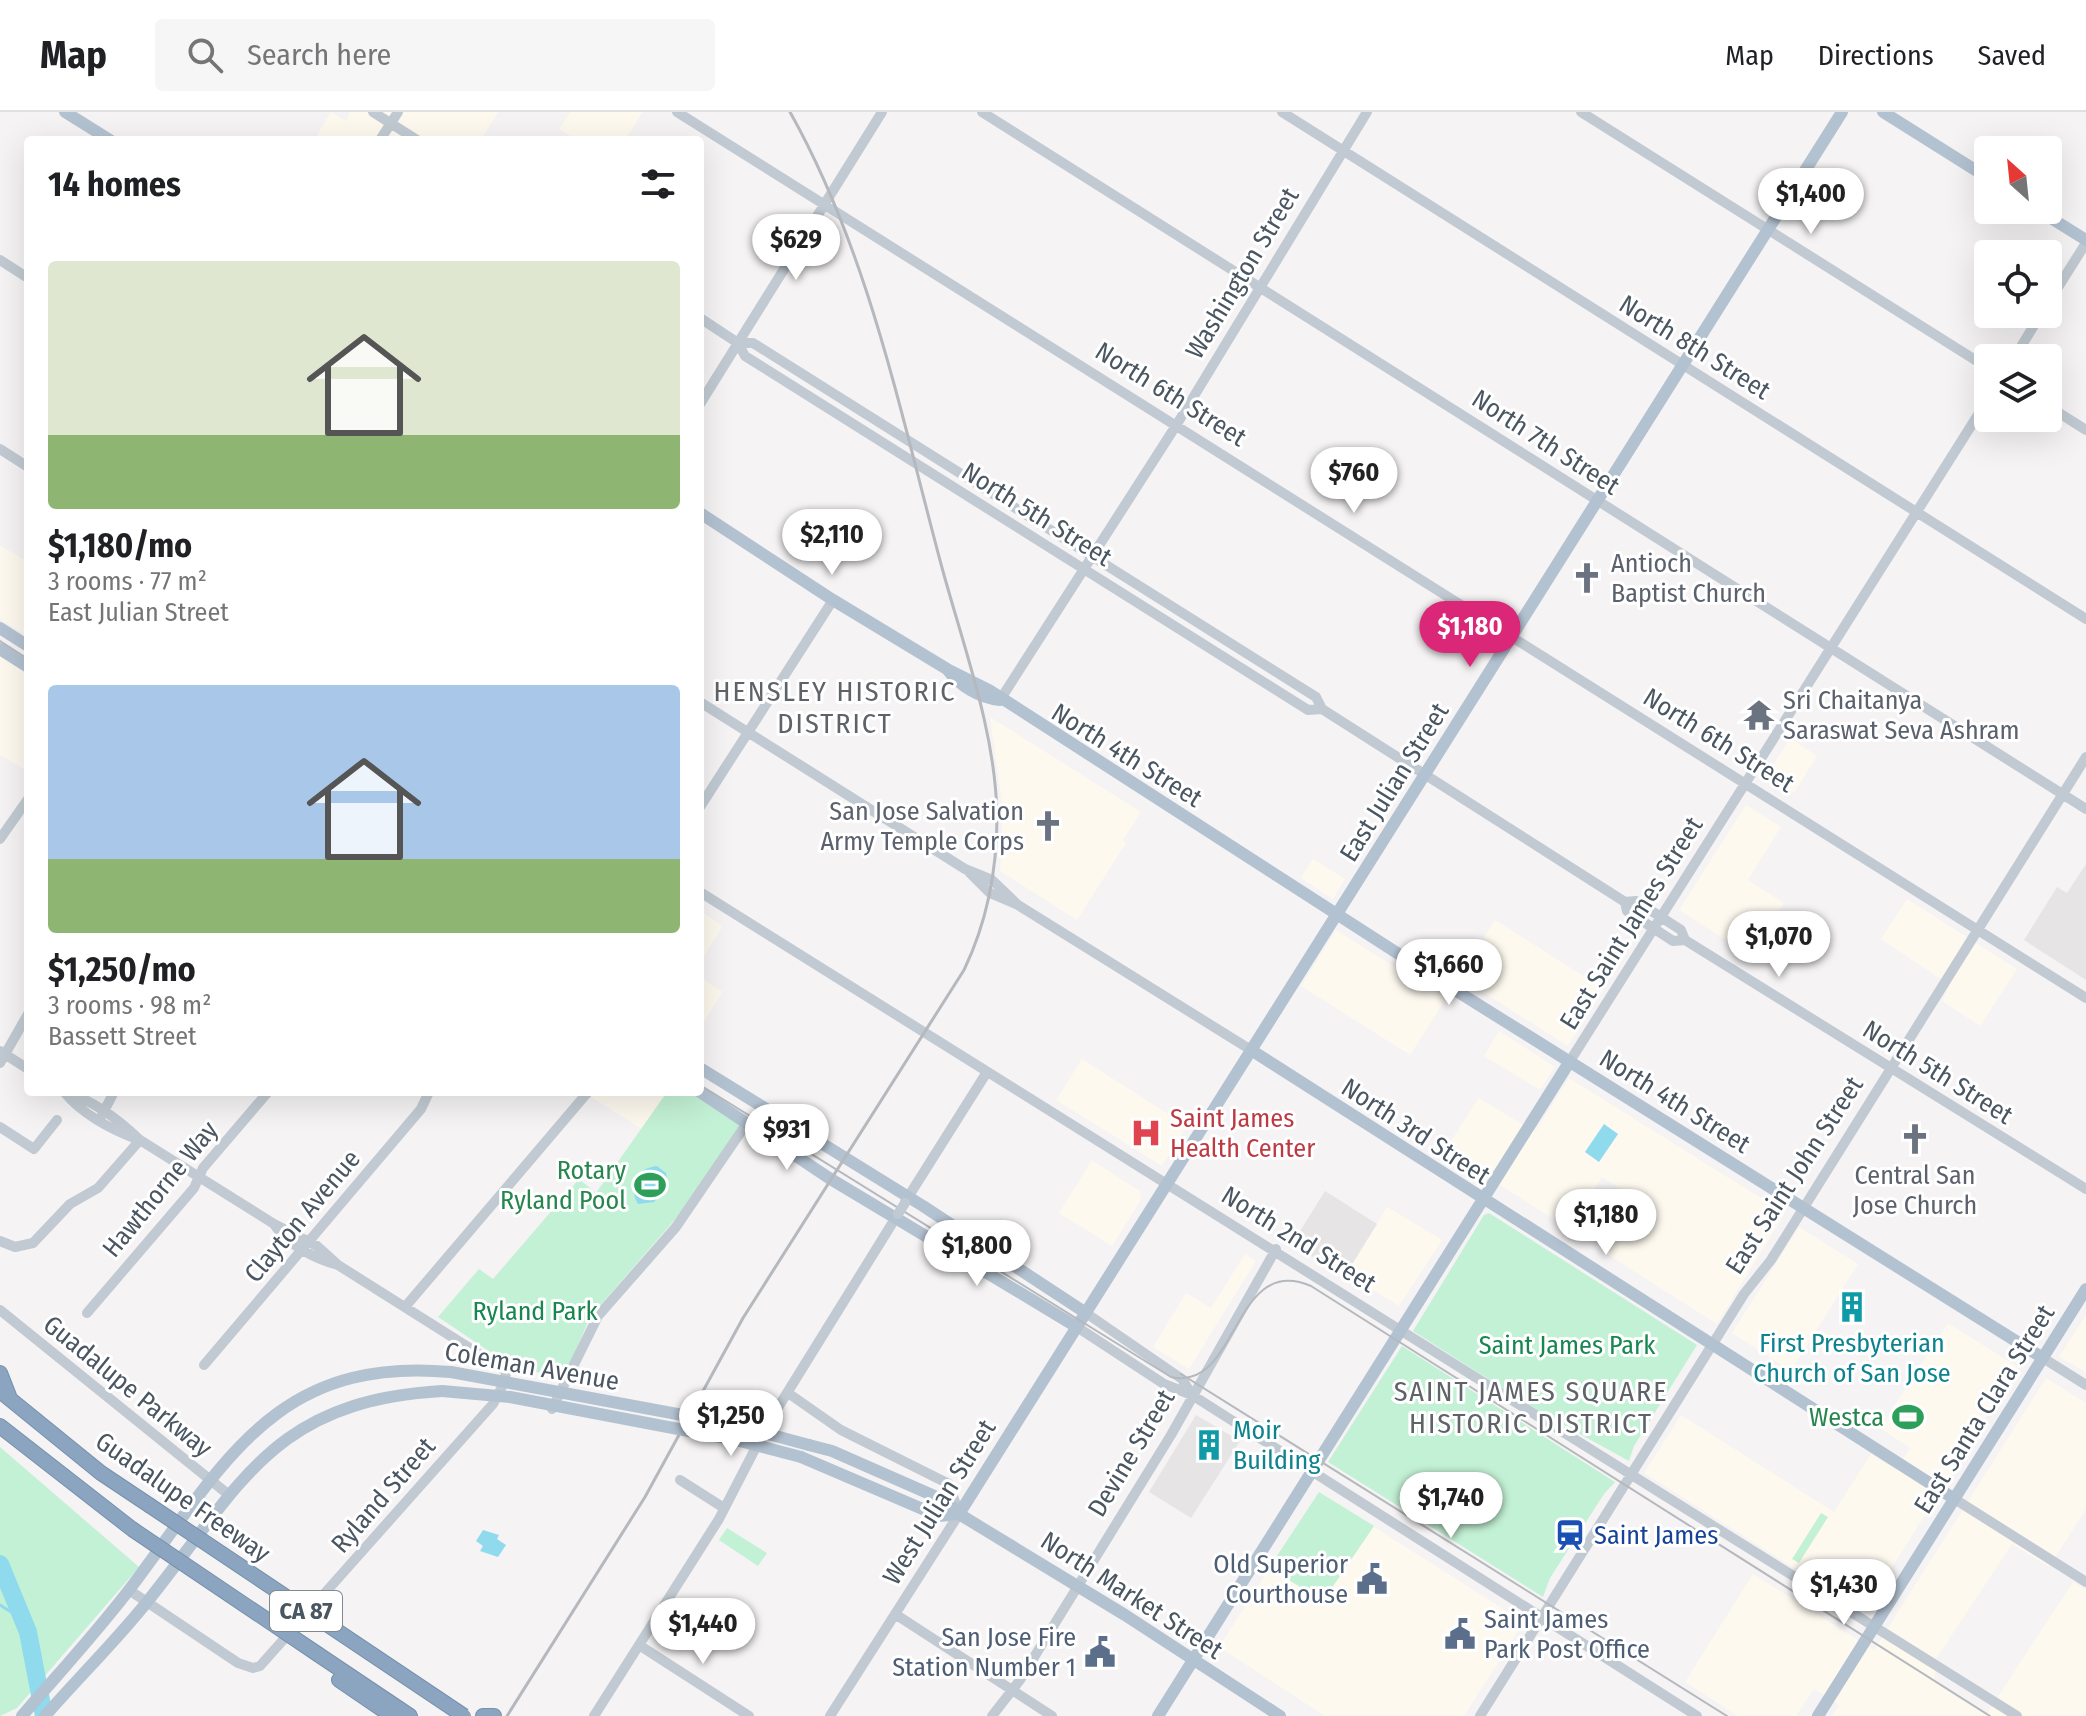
<!DOCTYPE html>
<meta charset="utf-8">
<style>
body{margin:0;font-family:"Fira Sans Condensed",sans-serif;background:#f6f6f6;color:#202124;height:100vh;display:flex;flex-direction:column;font-size:30px;white-space:nowrap}
*{box-sizing:border-box;margin:0}
p{font-size:26px;color:#757577}
.icon{flex:none;width:44px;height:44px;fill:none;stroke:currentColor;stroke-width:2;stroke-linecap:round;stroke-linejoin:round}
.map{position:relative;flex:1;overflow:hidden}
.details{position:absolute;left:24px;top:24px;width:680px;height:960px;display:flex;flex-direction:column;background:#fff;border-radius:8px;box-shadow:0 8px 32px #0002}
.details>*{flex:none}
.needle{width:52px;rotate:333deg}
.controls{position:absolute;left:1974px;top:24px;display:grid;gap:16px}
.controls a{display:grid;place-items:center;width:88px;height:88px;border-radius:8px;background:#fff;box-shadow:0 8px 32px #0002;font-size:40px}
.price{position:absolute;translate:-50% -68px;padding:0 18px;border-radius:28px;background:#fff;color:#222;font-size:26px;line-height:52px;filter:drop-shadow(0 2px 4px #0008)}
.price::after{content:'';position:absolute;left:50%;top:48px;width:24px;height:18px;margin-left:-12px;background:inherit;clip-path:polygon(0 0,100% 0,50% 100%)}
.price.current{background:#db2777;color:#fff}
ul{padding:0;list-style:none}
li{display:grid;align-content:center;gap:16px;height:424px;padding:0 24px}
li span{display:grid;place-items:center;height:248px;border-radius:8px;color:#555}
li>.icon{margin-inline-start:auto}
span .icon{width:144px;height:144px;fill:#fffc;stroke-width:1}
li b{font-size:34px}
h2{display:flex;justify-content:space-between;align-items:center;height:96px;padding:0 24px;font-size:34px}
header{display:flex;align-items:center;gap:48px;box-sizing:border-box;height:112px;padding:0 40px;background:#fff;border-bottom:2px solid #e0e0e0}
header strong{font-size:38px}
nav{display:flex;gap:44px;margin-inline-start:auto;font-size:28px}
.search{width:560px;height:72px;background:#f6f6f6;display:flex;align-items:center;gap:20px;box-sizing:border-box;padding:0 28px;border-radius:8px;color:#757577;font-size:30px}
.map>svg:first-child{display:block}
.commercial{fill:#fdf9ef}
.education{fill:#e6e4e5}
.green{fill:#c3f1d5}
.water{fill:#90daee}
.lines{fill:none;stroke-linecap:round;stroke-linejoin:round}
.stream{stroke:#90daee;stroke-width:3}
.river{stroke:#90daee;stroke-width:18}
.highway-casing{stroke:#7690ad;stroke-width:16}
.minor{stroke:#c1cad2;stroke-width:10}
.major{stroke:#b3c2d1;stroke-width:12}
.highway{stroke:#8ba5c1;stroke-width:14}
.tram{stroke:#b5b8bd;stroke-width:2}
.rail{stroke:#b5b8bd;stroke-width:3}
.highway-bridge-casing{stroke:#7690ad;stroke-width:16;stroke-linecap:butt}
.minor-bridge{stroke:#c1cad2;stroke-width:10}
.major-bridge{stroke:#b3c2d1;stroke-width:12}
.highway-bridge{stroke:#8ba5c1;stroke-width:14}
.labels{text-anchor:middle;stroke-width:6;stroke-linejoin:round;paint-order:stroke}
.shield{fill:#fff;stroke:#808990;stroke-width:2}
.shield-label{font-size:24px;font-weight:bold;fill:#4a5661}
.street-label{font-size:26px;fill:#4a5661;stroke:#fff}
.worship-label{font-size:26px;fill:#5b616d;stroke:#fff;text-anchor:start}
.health-label{font-size:26px;fill:#be3a42;stroke:#fff;text-anchor:start}
.leisure-label{font-size:26px;fill:#27864d;stroke:#fff;text-anchor:end}
.park-label{font-size:26px;fill:#17864f;stroke:#fff}
.culture-label{font-size:26px;fill:#0d838f;stroke:#fff}
.transit-label{font-size:26px;fill:#164399;stroke:#fff;text-anchor:start}
.service-label{font-size:26px;fill:#4e5e75;stroke:#fff;text-anchor:end}
.neighbourhood-label{font-size:28px;letter-spacing:2px;fill:#5f6368;stroke:#fff}
</style>
<header>
<strong>Map</strong>
<div class="search"><svg class="icon" aria-label="search" viewBox="0 0 24 24"><circle cx="10" cy="10" r="6"/><path d="M15 15l6 6"/></svg>Search here</div>
<nav><a>Map</a><a>Directions</a><a>Saved</a></nav>
</header>
<div class="map">
<svg width="2086" height="1604" viewBox="0 0 2086 1604">
<rect width="100%" height="100%" fill="#f5f3f3"/>
<path class="commercial" d="M331 0 346 9 350 0H498L481 28H314Z
M570 0H643L625 28H577L559 17Z
M0 433 24 448 28 442V525L0 507Z
M0 541 28 559V659L0 643Z
M990 605 1141 700 1123 728 1126 731 1077 808 1000 759 1003 698Z
M1790 626 1817 644 1794 681 1767 663Z
M1746 693 1781 715 1748 768 1784 791 1751 844 1679 798Z
M1313 747 1345 767 1333 787 1301 766Z
M1907 787 2017 857 1980 914 1942 889 1950 873 1881 827Z
M700 799 723 814 700 850Z
M1495 808 1604 877 1568 934 1459 865Z
M1336 818 1446 887 1410 943 1301 874Z
M700 865 723 880 700 915Z
M1499 919 1555 955 1540 978 1484 944Z
M1082 947 1187 1014 1162 1054 1056 988Z
M1569 966 1785 1101 1717 1212 1596 1135 1628 1081 1602 1065 1569 1117 1445 1038 1479 986 1535 1020Z
M595 980H667L643 1018 591 985Z
M1092 1048 1141 1080 1140 1089 1112 1134 1059 1101Z
M1387 1095 1442 1128 1399 1194 1347 1162Z
M1799 1115 1858 1152 1791 1259 1732 1221Z
M1245 1142 1256 1149 1189 1257 1153 1235 1186 1181 1211 1196Z
M2086 1203V1260L2059 1245Z
M1948 1211 2018 1255 1864 1500 1644 1361 1681 1303 1834 1400 1871 1342 1896 1358 1910 1336 1880 1316Z
M2046 1266 2086 1291V1397L2049 1455 2012 1432 1936 1547 1934 1570 1986 1603 2073 1470 2086 1478V1604H1832L1839 1593 1814 1577 1796 1604H1738L1685 1570 1753 1462 1874 1538Z
M1319 1380 1524 1510 1464 1604H1325L1219 1535Z"/>
<path class="education" d="M2086 752V868L2024 828 2057 775 2067 781Z
M1325 1079 1377 1112 1344 1165 1292 1132Z
M1196 1303 1240 1329 1191 1406 1149 1380Z"/>
<path class="green" d="M667 980H700L745 1007 691 1089 590 1205 565 1265 514 1256 438 1205 479 1157 493 1167 579 1067 596 1081Z
M1489 1101 1697 1233 1634 1334 1629 1349 1540 1300 1413 1219 1484 1103Z
M1402 1234 1615 1370 1604 1382 1550 1466 1543 1485 1328 1350Z
M0 1335 139 1455 17 1596 0 1604Z
M1319 1380 1374 1414 1323 1489 1269 1456Z
M1821 1401 1828 1405 1799 1451 1792 1447Z
M727 1416 767 1441 758 1454 719 1428Z"/>
<path class="water" d="M1604 1012 1618 1022 1599 1050 1585 1040Z
M657 1054 666 1061 668 1074 654 1090 638 1092C627 1075 636 1056 657 1054Z
M483 1418 499 1423 497 1427 506 1433 498 1445 480 1439 483 1434 476 1429Z"/>
<g class="lines">
<path class="stream" d="M0 1493 24 1508"/>
<path class="river" d="M0 1452 28 1520 44 1604"/>
<defs>
<path id="highway" d="M0 1261 9 1284
M0 1279 101 1361 149 1393
M0 1314 132 1417
M319 1543 410 1604
M339 1568 392 1604
M483 1604H494"/>
</defs>
<use href="#highway" class="highway-casing"/>
<path class="minor" d="M373 0 417 28
M677 0 2086 886
M982 0 2086 697
M1282 0 2086 507
M1581 0 1988 256
M380 28 398 0
M0 148 28 166
M2048 191 2086 131
M700 206 738 231H753L1316 585 1322 597 1625 790 1627 799 1673 829 1685 828
M738 231 745 244 1308 598 1322 597
M2014 246 2041 202
M700 292 882 0
M2048 294 2086 318
M0 337 28 355
M1000 588 1177 312 1367 0
M700 590 965 757 992 768 1018 793
M700 695 833 488
M0 727 28 687
M967 758 990 781 1018 793 1251 938
M700 780 2017 1604
M1625 790 1636 789 1681 818 1685 828 2086 1077
M0 939 28 957
M1570 949 1988 287
M0 951 28 902
M66 980C94 989 119 1008 140 1028L274 1112 317 1134 338 1153
M65 981C81 1001 110 1017 134 1026
M102 1003 114 980
M0 1015 34 1037 57 1008
M905 1090 987 960
M274 1112C287 1133 316 1147 338 1153L506 1259 505 1269
M0 1129 15 1135 33 1131 70 1092 98 1076 140 1028
M405 1195 588 980
M0 1198 229 1383
M87 1201 194 1076 203 1056 268 980
M1086 1201 1182 1267 1192 1283
M1077 1215 1164 1272 1192 1283 1697 1604
M2043 1246 2086 1273
M204 1253 421 997 429 980
M788 1281 841 1318 949 1372 959 1402 830 1604
M552 1297 598 1204 676 1115 747 1011
M680 1368 724 1396
M1953 1386 2086 1470
M129 1478 238 1551 253 1556 260 1554 493 1292 505 1269
M895 1502 1052 1604
M639 1533 749 1604
M594 1604 719 1407 769 1310 898 1102
M992 1604 1020 1568 1171 1323 1276 1137
M1480 1604 1744 1182 1771 1148 2086 645"/>
<path class="major" d="M65 0 110 28
M1883 0 1988 66
M2038 98 2086 128
M700 401 833 488 947 557 989 578 1439 868 2043 1246
M0 516 28 534
M0 537 28 555
M947 557C960 574 979 586 1000 588
M1251 938 1953 1386
M700 956 923 1094 1086 1201
M700 980 829 1066 1077 1215
M809 1333 832 1339 948 1390 959 1402 1125 1503 1280 1604
M801 1345 939 1404 959 1402
M959 1402 1842 0
M22 1604C59 1561 98 1519 132 1474 225 1350 276 1244 451 1260
M45 1604C78 1566 115 1530 147 1490 242 1372 272 1289 442 1279
M1158 1604 1570 949
M1818 1604 2086 1177"/>
<use href="#highway" class="highway"/>
<path class="tram" d="M0 529 28 547
M700 973 1171 1265C1239 1281 1232 1140 1311 1174L1990 1604
M1181 1262 1727 1604"/>
<path class="rail" d="M507 1604 645 1385 743 1206 964 858C987 810 997 759 997 705 996 620 963 534 941 452 900 299 868 139 790 0"/>
<defs>
<path id="highway-bridge" d="M149 1393 464 1604
M132 1417 319 1543"/>
</defs>
<use href="#highway-bridge" class="highway-bridge-casing"/>
<path class="minor-bridge" d="M898 1102 905 1091"/>
<path class="major-bridge" d="M451 1260 731 1312 809 1333
M442 1279 510 1285 736 1328 801 1345"/>
<use href="#highway-bridge" class="highway-bridge"/>
</g>
<defs>
<symbol id="church-bare" viewBox="-9 -9 18 18"><path d="M-1.2-6h2.4v3.5h3.3v2.4h-3.3V6h-2.4V-.1h-3.3v-2.4h3.3Z" fill="#6b7280" stroke="#fff" stroke-width="2.5" paint-order="stroke"/></symbol>
<symbol id="temple-bare" viewBox="-9 -9 18 18"><path d="M0-6L5-2H3V0L6.5 2.5H4V6H1.5V3h-3V6H-4V2.5H-6.5L-3 0V-2H-5Z" fill="#6b7280" stroke="#fff" stroke-width="2.5" paint-order="stroke"/></symbol>
<symbol id="hospital-bare" viewBox="-9 -9 18 18"><path d="M-5-5h3v3.5h4V-5h3V5h-3V1.5h-4V5h-3Z" fill="#e0444e" stroke="#fff" stroke-width="2.5" paint-order="stroke"/></symbol>
<symbol id="stadium-bare" viewBox="-9 -9 18 18"><path d="M0-5a6.5 5 0 1 0 0 10a6.5 5 0 1 0 0-10ZM-3.5-1.8h7v3.6h-7Z" fill="#2e9e5b" stroke="#fff" stroke-width="2.5" paint-order="stroke"/></symbol>
<symbol id="building-bare" viewBox="-9 -9 18 18"><path d="M-4-6H4V6H1V3H-1V6H-4ZM-2.5-4.3h1.7v1.8h-1.7ZM.8-4.3h1.7v1.8H.8ZM-2.5-1h1.7V.8h-1.7ZM.8-1h1.7V.8H.8Z" fill="#0f9aa8" stroke="#fff" stroke-width="2.5" paint-order="stroke"/></symbol>
<symbol id="station-bare" viewBox="-9 -9 18 18"><path d="M-3-6H3Q5-6 5-4V2Q5 4 3 4L4.5 6H3L1.5 4h-3L-3 6H-4.5L-3 4Q-5 4-5 2V-4Q-5-6-3-6ZM-3.5-4v3h7v-3ZM-3.5 1v1.5H-2V1ZM2 1v1.5H3.5V1Z" fill="#1a4fb4" stroke="#fff" stroke-width="2.5" paint-order="stroke"/></symbol>
<symbol id="civic-bare" viewBox="-9 -9 18 18"><path d="M-.6-6.5H3V-4.5H.6V-3L4-1V1h2V6H-6V1h2V-1L-.6-3ZM-1.2 2.5V6h2.4V2.5Z" fill="#5c6f8a" stroke="#fff" stroke-width="2.5" paint-order="stroke"/></symbol>
</defs>
<g fill-rule="evenodd">
<use href="#church-bare" x="1565" y="444" width="44" height="44"/>
<use href="#temple-bare" x="1737" y="581" width="44" height="44"/>
<use href="#church-bare" x="1026" y="692" width="44" height="44"/>
<use href="#hospital-bare" x="1124" y="999" width="44" height="44"/>
<use href="#church-bare" x="1893" y="1005" width="44" height="44"/>
<use href="#stadium-bare" x="628" y="1051" width="44" height="44"/>
<use href="#building-bare" x="1830" y="1173" width="44" height="44"/>
<use href="#stadium-bare" x="1886" y="1283" width="44" height="44"/>
<use href="#building-bare" x="1187" y="1311" width="44" height="44"/>
<use href="#station-bare" x="1548" y="1401" width="44" height="44"/>
<use href="#civic-bare" x="1350" y="1445" width="44" height="44"/>
<use href="#civic-bare" x="1438" y="1500" width="44" height="44"/>
<use href="#civic-bare" x="1078" y="1518" width="44" height="44"/>
</g>
<g class="labels">
<rect class="shield" x="270" y="1479" width="72" height="40" rx="6"/>
<g class="shield-label">
<text x="306" y="1507">CA 87</text>
</g>
<g class="street-label">
<text transform="translate(1242 161) rotate(-59)" y="9">Washington Street</text>
<text transform="translate(1695 235) rotate(32)" y="9">North 8th Street</text>
<text transform="translate(1171 282) rotate(32)" y="9">North 6th Street</text>
<text transform="translate(1546 330) rotate(33)" y="9">North 7th Street</text>
<text transform="translate(1037 402) rotate(32)" y="9">North 5th Street</text>
<text transform="translate(1719 628) rotate(32)" y="9">North 6th Street</text>
<text transform="translate(1127 643) rotate(32)" y="9">North 4th Street</text>
<text transform="translate(1394 670) rotate(-58)" y="9">East Julian Street</text>
<text transform="translate(1631 811) rotate(-58)" y="9">East Saint James Street</text>
<text transform="translate(1938 960) rotate(32)" y="9">North 5th Street</text>
<text transform="translate(1675 989) rotate(32)" y="9">North 4th Street</text>
<text transform="translate(1416 1019) rotate(33)" y="9">North 3rd Street</text>
<text transform="translate(1794 1063) rotate(-57)" y="9">East Saint John Street</text>
<text transform="translate(160 1077) rotate(-51)" y="9">Hawthorne Way</text>
<text transform="translate(302 1104) rotate(-50)" y="9">Clayton Avenue</text>
<text transform="translate(1299 1127) rotate(32)" y="9">North 2nd Street</text>
<text transform="translate(532 1254) rotate(10)" y="9">Coleman Avenue</text>
<text transform="translate(128 1274) rotate(39)" y="9">Guadalupe Parkway</text>
<text transform="translate(1984 1297) rotate(-58)" y="9">East Santa Clara Street</text>
<text transform="translate(1131 1341) rotate(-59)" y="9">Devine Street</text>
<text transform="translate(383 1383) rotate(-49)" y="9">Ryland Street</text>
<text transform="translate(183 1385) rotate(35)" y="9">Guadalupe Freeway</text>
<text transform="translate(939 1390) rotate(-58)" y="9">West Julian Street</text>
<text transform="translate(1132 1483) rotate(33)" y="9">North Market Street</text>
</g>
<g class="worship-label">
<text x="1611" y="460">Antioch<tspan x="1611" dy="30">Baptist Church</tspan></text>
<text x="1783" y="597">Sri Chaitanya<tspan x="1783" dy="30">Saraswat Seva Ashram</tspan></text>
<text x="1024" y="708" text-anchor="end">San Jose Salvation<tspan x="1024" dy="30">Army Temple Corps</tspan></text>
<text x="1915" y="1072" text-anchor="middle">Central San<tspan x="1915" dy="30">Jose Church</tspan></text>
</g>
<g class="health-label">
<text x="1170" y="1015">Saint James<tspan x="1170" dy="30">Health Center</tspan></text>
</g>
<g class="leisure-label">
<text x="626" y="1067">Rotary<tspan x="626" dy="30">Ryland Pool</tspan></text>
<text x="1884" y="1314">Westca</text>
</g>
<g class="park-label">
<text x="535" y="1208">Ryland Park</text>
<text x="1567" y="1242">Saint James Park</text>
</g>
<g class="culture-label">
<text x="1852" y="1240">First Presbyterian<tspan x="1852" dy="30">Church of San Jose</tspan></text>
<text x="1233" y="1327" text-anchor="start">Moir<tspan x="1233" dy="30">Building</tspan></text>
</g>
<g class="transit-label">
<text x="1594" y="1432">Saint James</text>
</g>
<g class="service-label">
<text x="1348" y="1461">Old Superior<tspan x="1348" dy="30">Courthouse</tspan></text>
<text x="1484" y="1516" text-anchor="start">Saint James<tspan x="1484" dy="30">Park Post Office</tspan></text>
<text x="1076" y="1534">San Jose Fire<tspan x="1076" dy="30">Station Number 1</tspan></text>
</g>
<g class="neighbourhood-label">
<text x="835" y="589">HENSLEY HISTORIC<tspan x="835" dy="32">DISTRICT</tspan></text>
<text x="1531" y="1289">SAINT JAMES SQUARE<tspan x="1531" dy="32">HISTORIC DISTRICT</tspan></text>
</g>
</g>
</svg>
<div class="controls">
<a><svg class="needle" viewBox="-14 -14 28 28"><path d="M0-13l5 13h-10z" fill="#e53935"/><path d="M0 13l5-13h-10z" fill="#757577"/></svg></a>
<a><svg class="icon" aria-label="locate" viewBox="0 0 24 24"><circle cx="12" cy="12" r="6"/><path d="M12 2v4M12 18v4M2 12h4M18 12h4"/></svg></a>
<a><svg class="icon" aria-label="layers" viewBox="0 0 24 24"><path d="M12 4l9 5-9 5-9-5zM3 14l9 5 9-5"/></svg></a>
</div>
<b class="price" style="left:1811px;top:124px">$1,400</b>
<b class="price" style="left:796px;top:170px">$629</b>
<b class="price" style="left:1354px;top:403px">$760</b>
<b class="price" style="left:832px;top:465px">$2,110</b>
<b class="price current" style="left:1470px;top:557px">$1,180</b>
<b class="price" style="left:1779px;top:867px">$1,070</b>
<b class="price" style="left:1449px;top:895px">$1,660</b>
<b class="price" style="left:787px;top:1060px">$931</b>
<b class="price" style="left:1606px;top:1145px">$1,180</b>
<b class="price" style="left:977px;top:1176px">$1,800</b>
<b class="price" style="left:731px;top:1346px">$1,250</b>
<b class="price" style="left:1451px;top:1428px">$1,740</b>
<b class="price" style="left:1844px;top:1515px">$1,430</b>
<b class="price" style="left:703px;top:1554px">$1,440</b>
<section class="details">
<h2>14 homes<svg class="icon" aria-label="filters" viewBox="0 0 24 24"><path d="M4 7h16M4 17h16"/><circle cx="9" cy="7" r="2"/><circle cx="15" cy="17" r="2"/></svg></h2>
<ul>
<li><span style="background:linear-gradient(#dfe7d0 70%,#8fb573 0)"><svg class="icon" aria-label="home" viewBox="0 0 24 24"><path d="M3 11l9-7 9 7M6 9v11h12V9"/></svg></span><div><b>$1,180/mo</b><p>3 rooms · 77 m²</p><p>East Julian Street</p></div></li>
<li><span style="background:linear-gradient(#a9c7e8 70%,#8fb573 0)"><svg class="icon" aria-label="home" viewBox="0 0 24 24"><path d="M3 11l9-7 9 7M6 9v11h12V9"/></svg></span><div><b>$1,250/mo</b><p>3 rooms · 98 m²</p><p>Bassett Street</p></div></li>
</ul>
</section>
</div>
